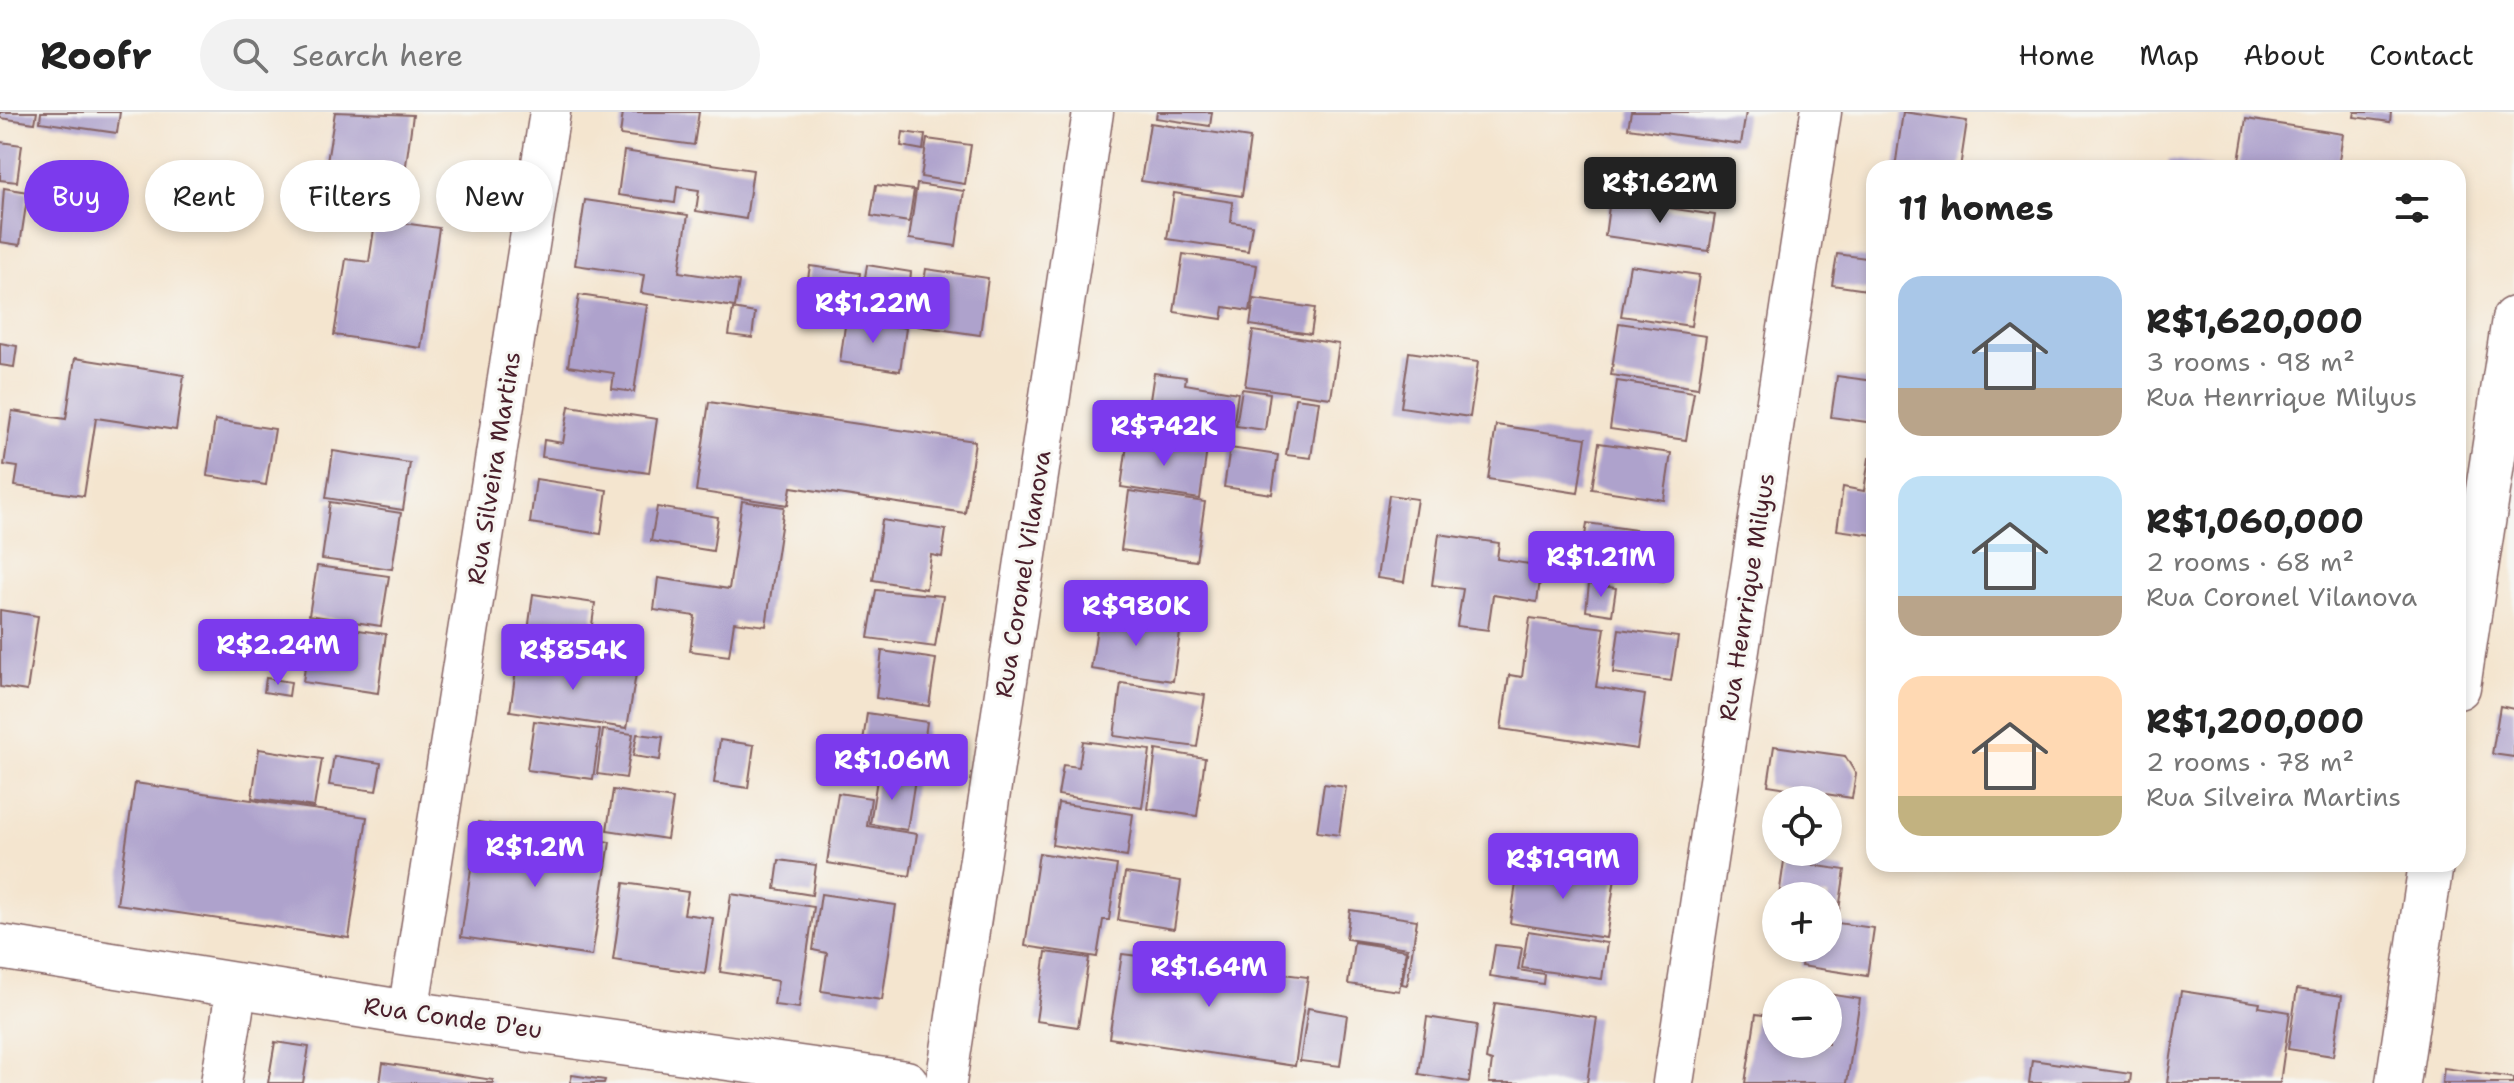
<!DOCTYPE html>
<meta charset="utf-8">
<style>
body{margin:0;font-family:"Shantell Sans",sans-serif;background:#f2f2f2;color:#222;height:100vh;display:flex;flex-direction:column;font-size:30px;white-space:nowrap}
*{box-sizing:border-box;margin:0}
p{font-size:26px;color:#767676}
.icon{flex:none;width:44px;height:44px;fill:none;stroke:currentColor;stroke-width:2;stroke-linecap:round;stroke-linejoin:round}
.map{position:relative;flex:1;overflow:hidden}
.details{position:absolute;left:1866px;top:48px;width:600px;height:712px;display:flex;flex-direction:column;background:#fff;border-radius:24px;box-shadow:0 4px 12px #0003}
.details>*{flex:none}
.guide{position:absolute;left:24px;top:48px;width:760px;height:72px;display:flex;gap:16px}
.controls{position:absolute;left:1762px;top:674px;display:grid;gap:16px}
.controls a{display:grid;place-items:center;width:80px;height:80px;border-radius:50%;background:#fff;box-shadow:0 4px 12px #0003;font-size:40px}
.price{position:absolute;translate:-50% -68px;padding:0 18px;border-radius:8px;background:#7c3aed;color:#fff;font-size:26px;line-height:52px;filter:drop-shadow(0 2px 4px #0008)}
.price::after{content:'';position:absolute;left:50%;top:48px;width:24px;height:18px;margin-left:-12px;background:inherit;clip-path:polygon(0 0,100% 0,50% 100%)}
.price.active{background:#222;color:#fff}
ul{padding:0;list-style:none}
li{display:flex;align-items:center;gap:24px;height:200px;padding:0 32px}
li span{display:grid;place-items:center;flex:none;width:224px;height:160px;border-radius:24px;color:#555}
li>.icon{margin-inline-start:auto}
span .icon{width:96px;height:96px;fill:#fffc;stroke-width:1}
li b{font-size:34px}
h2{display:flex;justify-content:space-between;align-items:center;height:96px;padding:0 32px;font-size:34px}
.tag{padding:0 28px;border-radius:36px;background:#fff;box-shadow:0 4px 12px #0003;font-size:28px;line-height:72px}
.tag.active{background:#7c3aed;color:#fff}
header{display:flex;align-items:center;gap:48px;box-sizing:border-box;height:112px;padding:0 40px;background:#fff;border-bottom:2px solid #e0e0e0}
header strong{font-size:38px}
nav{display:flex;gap:44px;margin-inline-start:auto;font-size:28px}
.search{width:560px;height:72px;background:#f2f2f2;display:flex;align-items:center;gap:20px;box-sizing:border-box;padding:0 28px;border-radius:44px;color:#767676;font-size:30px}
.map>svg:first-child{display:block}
.building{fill:#aea2cc}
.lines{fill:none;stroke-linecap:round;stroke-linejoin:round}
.minor-casing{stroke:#866464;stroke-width:43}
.tertiary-casing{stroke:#866464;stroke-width:47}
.minor{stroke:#fff;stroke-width:40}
.tertiary{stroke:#fff;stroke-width:44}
.labels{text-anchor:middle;stroke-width:6;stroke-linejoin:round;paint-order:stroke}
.street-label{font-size:24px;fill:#4a1f2b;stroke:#f6f6f2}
</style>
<header>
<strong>Roofr</strong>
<div class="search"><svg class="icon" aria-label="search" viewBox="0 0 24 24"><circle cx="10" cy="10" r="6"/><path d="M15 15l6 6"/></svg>Search here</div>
<nav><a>Home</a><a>Map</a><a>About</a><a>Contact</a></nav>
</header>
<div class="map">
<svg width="2514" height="971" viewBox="0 0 2514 971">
<rect width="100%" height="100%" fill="#f6f6f2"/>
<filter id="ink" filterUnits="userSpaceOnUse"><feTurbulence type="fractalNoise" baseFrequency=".0125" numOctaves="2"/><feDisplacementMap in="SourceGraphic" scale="16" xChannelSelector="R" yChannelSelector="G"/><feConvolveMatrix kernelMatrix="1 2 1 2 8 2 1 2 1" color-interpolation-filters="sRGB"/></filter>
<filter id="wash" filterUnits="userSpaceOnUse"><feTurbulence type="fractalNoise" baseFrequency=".006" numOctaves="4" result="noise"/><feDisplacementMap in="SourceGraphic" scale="32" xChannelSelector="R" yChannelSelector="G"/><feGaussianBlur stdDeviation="1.8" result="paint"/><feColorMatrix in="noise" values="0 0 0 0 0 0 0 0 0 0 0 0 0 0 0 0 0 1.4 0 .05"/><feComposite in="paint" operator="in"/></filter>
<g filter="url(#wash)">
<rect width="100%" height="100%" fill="#f4e5cf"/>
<g id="blocks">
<path class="building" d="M0 0H37L35 11 0 6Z
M41 0H120L117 21 40 10Z
M335 0 413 3 405 60 396 58 388 109 439 116 421 236 334 223 346 147 369 150 375 111 350 107 358 55 327 50Z
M623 0H699L694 33 620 23Z
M1157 0H1212L1210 14 1156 6Z
M1631 0H1746L1741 32 1628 16Z
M1903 0 1967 9 1960 56H1895Z
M2355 0H2391L2390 10 2354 5Z
M2246 7 2343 22 2338 56 2238 55Z
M1150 11 1250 26 1242 84 1141 69Z
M903 20 925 23 923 38 901 34Z
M927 27 971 33 965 72 921 65Z
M0 30 22 33 17 70 0 68Z
M624 39 753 58 746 107 696 99 699 78 677 75 675 91 618 83Z
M2169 48 2211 54V56H2168Z
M917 72 964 79 956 134 909 127Z
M876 73 914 78 909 110 871 104Z
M4 76 28 80 20 133 0 130Z
M1174 81 1233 90 1231 110 1252 113 1248 139 1167 127Z
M1610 87 1715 103 1709 139 1605 124Z
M585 88 688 103 679 160 739 169 735 195 641 181 644 163 575 153Z
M1183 142 1257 153 1250 199 1224 195 1222 207 1174 200Z
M1837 142 1874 147V179L1832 173Z
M867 153 911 160 909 179 864 172Z
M1630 153 1699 163 1691 214 1621 204Z
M810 154 860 161 855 199 804 191Z
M926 157 988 166 980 223 917 214Z
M579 183 647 193 634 280 612 277 614 261 568 254Z
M1254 187 1315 196 1311 222 1250 213Z
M733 197 755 201 752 226 729 223Z
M846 207 906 216 900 259 840 250Z
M1619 211 1706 224 1698 276 1611 263Z
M1253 219 1339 232 1331 286 1245 274Z
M0 231 17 234 14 255 0 253Z
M1409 240 1478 250 1470 305 1401 295Z
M75 246 184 263 176 318 96 306 84 384 15 374 18 355 4 353 12 299 66 307Z
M1154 261 1186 265 1185 272 1238 281 1232 321 1147 308Z
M1837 264 1874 269V311L1831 305Z
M1617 269 1694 280 1686 328 1610 317Z
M1242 277 1270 281 1265 318 1236 314Z
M1295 286 1319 289 1311 346 1286 343Z
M709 290 975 329 965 401 791 375 788 393 696 379Z
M569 294 657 307 649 361 542 345 544 328 563 331Z
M215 308 275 317 266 373 207 364Z
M1496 313 1586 326 1578 381 1488 367Z
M1128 326 1207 337 1200 387 1121 375Z
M1599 331 1671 341 1664 388 1592 377Z
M1230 336 1278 343 1272 382 1224 375Z
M333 339 410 351 403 398 326 386Z
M1869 346H1874V423L1837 418 1843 375 1864 379Z
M536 367 607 378 601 422 530 411Z
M1129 379 1205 390 1196 449 1121 438Z
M1389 383 1417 387 1404 470 1377 466Z
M742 389 784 395 766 514 734 510 729 544 690 539 695 504 654 498 658 466 729 477Z
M330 390 401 401 392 457 322 447Z
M657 395 718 405 713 439 651 429Z
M882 408 946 418 942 445 931 443 926 477 873 468Z
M1587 411 1671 423 1664 469 1580 456Z
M1439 422 1499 431 1497 447 1542 454 1537 490 1493 483 1488 518 1457 514 1463 477 1432 473Z
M317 454 389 464 381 514 309 503Z
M1589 472 1616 476 1612 503 1586 499Z
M876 478 943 484 935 535 868 526Z
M533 482 595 491 588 542 526 534Z
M0 498 38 504 27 579 0 575Z
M1099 502 1181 514 1173 569 1091 557Z
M1530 506 1605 516 1596 575 1645 583 1637 637 1501 617 1509 563 1522 565Z
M311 511 386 522 378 581 303 570Z
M1619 517 1678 525 1671 569 1613 561Z
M882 539 936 547 929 594 876 586Z
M518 545 636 562 627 616 510 599Z
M266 566 291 570 289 584 264 580Z
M1121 571 1205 583 1197 635 1114 624Z
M2500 594 2514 597V645L2492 642Z
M867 601 927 610 920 660 860 651Z
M534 609 600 618 593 667 527 658Z
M603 618 633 622 626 666 597 662Z
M637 622 663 625 660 648 633 644Z
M720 628 754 633 748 676 714 671Z
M1083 629 1150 638 1142 696 1058 683 1063 653 1079 655Z
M1774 634 1845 644 1856 662 1852 686 1768 673Z
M259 637 322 647 314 695 252 686Z
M1156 638 1205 646 1197 704 1148 697Z
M334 644 381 651 376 679 329 673Z
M878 661 915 667 907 718 870 712Z
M135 671 367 705 349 826 117 792Z
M1324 672 1346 675 1339 723 1317 720Z
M613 678 673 687 667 727 607 718Z
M838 681 871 686 867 714 917 722 910 764 827 751Z
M1058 691 1133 702 1127 745 1052 733Z
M478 710 610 730 592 844 461 825Z
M1039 741 1117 753 1109 808H1103L1097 845 1025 834Z
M779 748 816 753 812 783 775 777Z
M1784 749 1845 758 1837 811 1874 816 1867 864 1801 854 1804 836H1828V784H1779Z
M1519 752 1615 766 1606 826 1510 811Z
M1125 761 1181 769 1174 817 1118 808Z
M624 771 688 780 684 802 713 806 705 862 613 848Z
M731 782 814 795 799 896 774 893 778 869 720 860Z
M821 782 896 793 882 888 821 879 827 841 813 838Z
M1350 798 1417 808 1407 873 1402 872 1408 836 1346 827Z
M1528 819 1607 831 1602 867 1522 856Z
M1354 830 1406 838 1399 879 1348 872Z
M1495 833 1522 836 1518 858 1544 862 1543 872 1490 864Z
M1046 840 1089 846 1078 915 1036 909Z
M1122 842 1308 865 1295 954 1109 926Z
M2297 877 2342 884 2333 944 2288 937Z
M2181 879 2260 891 2259 895 2290 900 2280 971H2167Z
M1828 882 1860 887 1847 971H1745L1756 902 1776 905V932H1828Z
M1495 891 1597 906 1587 971H1489L1492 949 1486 947Z
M1308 896 1347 903 1340 954 1300 949Z
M1427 905 1477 913 1469 970 1419 962Z
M275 930 309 935 303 971H268Z
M2032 948 2131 962 2130 971H2029Z
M383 951 493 968V971H380Z
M2444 956 2514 966V971H2442Z
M572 963 605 968 604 971H570Z"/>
</g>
</g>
<g filter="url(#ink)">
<use href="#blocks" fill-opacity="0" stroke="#866464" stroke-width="2"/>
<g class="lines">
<defs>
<path id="minor" d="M408 901 550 0
M221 971 237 873
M946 971 1093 0
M1673 971 1821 0"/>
<path id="tertiary" d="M2458 575 2514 207
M0 835 408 901 906 971
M2398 971 2431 752"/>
</defs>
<use href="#minor" class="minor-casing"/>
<use href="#tertiary" class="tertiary-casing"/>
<use href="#minor" class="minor"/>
<use href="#tertiary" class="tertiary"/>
</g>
</g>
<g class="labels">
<g class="street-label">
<text transform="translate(494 356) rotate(-81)" y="8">Rua Silveira Martins</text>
<text transform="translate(1023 462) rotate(-81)" y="8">Rua Coronel Vilanova</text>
<text transform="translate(1747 485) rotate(-81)" y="8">Rua Henrrique Milyus</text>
<text transform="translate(453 906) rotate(8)" y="8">Rua Conde D'eu</text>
</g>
</g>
</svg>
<div class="controls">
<a><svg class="icon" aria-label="locate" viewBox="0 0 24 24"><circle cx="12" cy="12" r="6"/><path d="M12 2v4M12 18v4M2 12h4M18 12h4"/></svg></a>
<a>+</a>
<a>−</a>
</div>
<b class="price active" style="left:1660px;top:113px">R$1.62M</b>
<b class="price" style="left:873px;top:233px">R$1.22M</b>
<b class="price" style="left:1164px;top:356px">R$742K</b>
<b class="price" style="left:1601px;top:487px">R$1.21M</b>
<b class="price" style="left:1136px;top:536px">R$980K</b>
<b class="price" style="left:278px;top:575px">R$2.24M</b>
<b class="price" style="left:573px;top:580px">R$854K</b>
<b class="price" style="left:892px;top:690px">R$1.06M</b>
<b class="price" style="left:535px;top:777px">R$1.2M</b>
<b class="price" style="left:1563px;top:789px">R$1.99M</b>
<b class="price" style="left:1209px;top:897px">R$1.64M</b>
<div class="guide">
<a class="tag active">Buy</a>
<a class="tag">Rent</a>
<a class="tag">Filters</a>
<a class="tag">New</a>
</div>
<section class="details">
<h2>11 homes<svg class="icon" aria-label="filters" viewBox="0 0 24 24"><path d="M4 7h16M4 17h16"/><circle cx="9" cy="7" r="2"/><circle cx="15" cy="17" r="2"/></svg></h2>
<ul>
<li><span style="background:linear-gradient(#a9c7e8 70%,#b9a48a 0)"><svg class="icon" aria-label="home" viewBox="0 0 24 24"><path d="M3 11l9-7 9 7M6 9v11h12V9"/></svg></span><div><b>R$1,620,000</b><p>3 rooms · 98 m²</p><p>Rua Henrrique Milyus</p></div></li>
<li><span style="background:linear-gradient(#bfe0f5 75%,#b9a48a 0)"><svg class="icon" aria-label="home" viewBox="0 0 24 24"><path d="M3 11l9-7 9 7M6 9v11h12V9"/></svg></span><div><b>R$1,060,000</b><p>2 rooms · 68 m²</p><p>Rua Coronel Vilanova</p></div></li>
<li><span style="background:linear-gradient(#ffd9b3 75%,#c2b280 0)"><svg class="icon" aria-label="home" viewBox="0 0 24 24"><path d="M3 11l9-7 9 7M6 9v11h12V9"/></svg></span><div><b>R$1,200,000</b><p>2 rooms · 78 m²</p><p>Rua Silveira Martins</p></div></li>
</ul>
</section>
</div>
